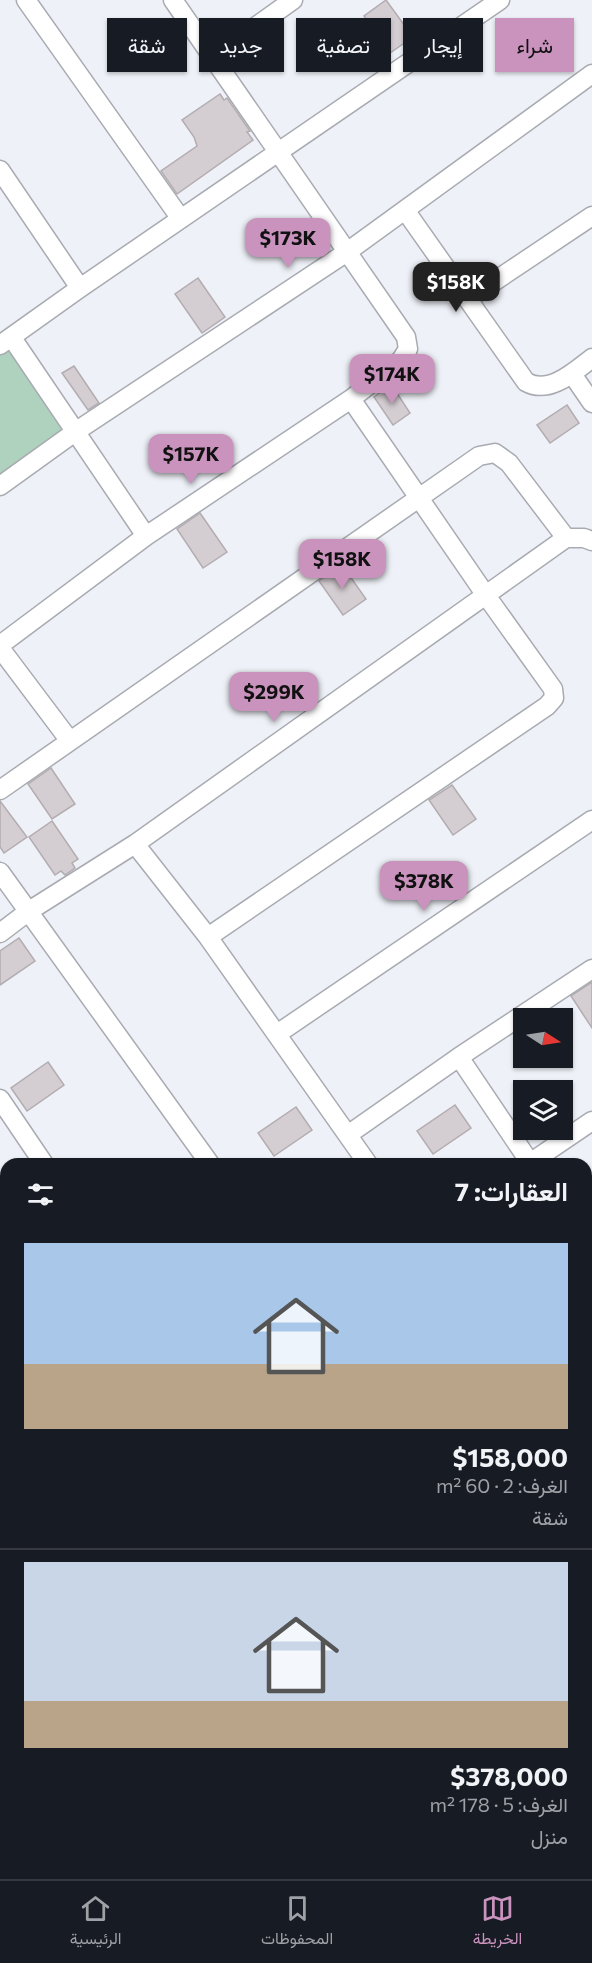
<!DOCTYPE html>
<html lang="ar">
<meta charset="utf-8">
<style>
body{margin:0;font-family:Commissioner,Vazirmatn,sans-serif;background:#242831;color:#f1f3f6;direction:rtl;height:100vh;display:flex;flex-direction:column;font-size:22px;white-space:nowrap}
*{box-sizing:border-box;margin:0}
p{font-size:20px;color:#9ea1a6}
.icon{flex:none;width:33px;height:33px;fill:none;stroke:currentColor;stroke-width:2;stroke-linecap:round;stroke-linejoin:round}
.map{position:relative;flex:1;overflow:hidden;direction:ltr}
.drawer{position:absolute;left:0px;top:1158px;width:592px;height:722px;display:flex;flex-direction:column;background:#171b24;border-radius:18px 18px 0 0;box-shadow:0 2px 4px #0004;direction:rtl}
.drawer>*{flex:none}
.banner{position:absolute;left:18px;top:18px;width:556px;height:54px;direction:rtl;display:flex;gap:12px}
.needle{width:39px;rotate:102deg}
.tools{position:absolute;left:513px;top:1008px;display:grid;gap:12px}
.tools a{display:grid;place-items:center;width:60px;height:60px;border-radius:0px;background:#171b24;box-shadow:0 2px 4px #0004;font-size:30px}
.price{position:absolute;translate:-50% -51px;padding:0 14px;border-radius:12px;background:#c993bd;color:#111;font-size:20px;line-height:39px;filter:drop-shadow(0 2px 3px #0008)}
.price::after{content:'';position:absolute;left:50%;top:36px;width:18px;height:14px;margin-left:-9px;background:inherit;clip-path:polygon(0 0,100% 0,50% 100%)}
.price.on{background:#222;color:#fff}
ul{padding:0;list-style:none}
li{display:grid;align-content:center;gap:12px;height:318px;padding:0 24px}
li+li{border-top:2px solid #363941}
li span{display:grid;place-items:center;height:186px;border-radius:0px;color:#555}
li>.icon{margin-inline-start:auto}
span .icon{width:108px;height:108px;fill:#fffc;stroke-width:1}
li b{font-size:26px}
h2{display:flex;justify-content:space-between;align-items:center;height:72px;padding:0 24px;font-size:26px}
.tag{padding:0 21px;border-radius:0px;background:#171b24;box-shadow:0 2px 4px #0004;font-size:21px;line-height:54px}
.tag.on{background:#c993bd;color:#111}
.menu{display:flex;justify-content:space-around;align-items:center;height:84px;border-top:2px solid #363941;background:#171b24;font-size:16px;color:#9ea1a6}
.menu a{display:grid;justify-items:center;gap:3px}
.menu .on{color:#c993bd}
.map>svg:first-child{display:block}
.green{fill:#afd2bf}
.building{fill:#d4cdd1;stroke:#b3acb0;stroke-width:1.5}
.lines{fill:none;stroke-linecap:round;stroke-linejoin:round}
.minor-casing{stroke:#a8abb1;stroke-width:21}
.major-casing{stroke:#9d543f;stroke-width:26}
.minor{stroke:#fff;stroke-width:18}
.major{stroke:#e6a28e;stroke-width:22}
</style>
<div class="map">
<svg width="592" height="1879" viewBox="0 0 592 1879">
<rect width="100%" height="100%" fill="#eef1f7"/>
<path class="green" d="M12 338 75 432 0 486V346Z"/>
<path class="building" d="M386 0 413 37 390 53 364 16Z
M220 94 224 100 227 98 250 131 247 132 253 140 177 194 161 171 197 146 194 137 182 120Z
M198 278 225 317 202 333 175 294Z
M74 366 99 403 88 410 62 373Z
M391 384 410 413 393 425 374 397Z
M567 405 579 423 550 443 537 425Z
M200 513 227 552 203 568 177 529Z
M342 565 366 599 343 615 319 581Z
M51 768 75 804 52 819 28 784Z
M452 785 476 819 453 835 429 800Z
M0 801 27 837 4 853 0 847Z
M52 821 78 859 72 863 75 868 65 875 61 871 55 875 29 837Z
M19 938 35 961 0 985V951Z
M592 982V1028L571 996Z
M48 1062 64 1085 27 1111 11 1088Z
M455 1105 471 1128 433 1154 417 1131Z
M296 1107 312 1130 274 1156 258 1133Z"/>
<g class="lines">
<defs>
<path id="minor" d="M26 0 181 219
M213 57 293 0
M0 170 80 288
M405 210 526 382C549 395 574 372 592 358
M468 299 592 216
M12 338 146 536
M0 345 80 288 500 0
M572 374 592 403
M0 486 75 432 347 252 592 74
M0 645 146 536 351 399 401 360 408 349 406 337 173 0
M0 648 70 741
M0 790 479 456 495 453 509 463 566 538
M135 844 208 937 368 1164
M0 872 210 1164
M0 933 29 911 135 844 566 538H584L592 541
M208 937 547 706 554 698 553 689 485 594 351 399
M277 1034 592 820
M459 1057 531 1164
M0 1099 44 1164
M349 1134 459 1057 592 969
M530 1163 592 1121
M586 1243 592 1251
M586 1355 592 1351
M0 1372 6 1376
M586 1469 592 1477
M0 1537 6 1542
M586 1594 592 1589
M0 1618 6 1610
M586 1751 592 1746
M449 1874 456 1879
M251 1879 256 1874"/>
<path id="major" d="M0 1712 6 1716
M0 1759 6 1764
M149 1874 156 1879
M211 1874 219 1879"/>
</defs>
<use href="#minor" class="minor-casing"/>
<use href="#major" class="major-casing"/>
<use href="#minor" class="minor"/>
<use href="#major" class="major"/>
</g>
</svg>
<div class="tools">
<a><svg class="needle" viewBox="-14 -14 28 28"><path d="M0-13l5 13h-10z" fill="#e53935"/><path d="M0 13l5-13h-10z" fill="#9ea1a6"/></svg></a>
<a><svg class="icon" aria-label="layers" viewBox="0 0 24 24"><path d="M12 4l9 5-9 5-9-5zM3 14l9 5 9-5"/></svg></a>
</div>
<b class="price" style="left:288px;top:269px">$173K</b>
<b class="price on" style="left:456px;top:313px">$158K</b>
<b class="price" style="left:392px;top:405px">$174K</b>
<b class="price" style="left:191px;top:485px">$157K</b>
<b class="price" style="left:342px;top:590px">$158K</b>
<b class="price" style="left:274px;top:723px">$299K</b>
<b class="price" style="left:424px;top:912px">$378K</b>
<div class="banner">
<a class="tag on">شراء</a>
<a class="tag">إيجار</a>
<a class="tag">تصفية</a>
<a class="tag">جديد</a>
<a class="tag">شقة</a>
</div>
<section class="drawer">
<h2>العقارات: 7<svg class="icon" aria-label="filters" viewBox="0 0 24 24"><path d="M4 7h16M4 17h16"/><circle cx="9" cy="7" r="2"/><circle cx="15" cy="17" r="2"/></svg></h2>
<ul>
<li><span style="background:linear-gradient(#a9c7e8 65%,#b9a48a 0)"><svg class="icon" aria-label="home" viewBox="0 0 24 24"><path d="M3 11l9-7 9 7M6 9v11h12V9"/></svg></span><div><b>$158,000</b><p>الغرف: 2 · 60 m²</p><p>شقة</p></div></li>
<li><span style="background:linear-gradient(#c9d6e8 75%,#b9a48a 0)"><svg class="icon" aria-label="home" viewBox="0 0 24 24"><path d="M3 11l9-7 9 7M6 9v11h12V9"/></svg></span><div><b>$378,000</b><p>الغرف: 5 · 178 m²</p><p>منزل</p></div></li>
</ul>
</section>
</div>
<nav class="menu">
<a class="on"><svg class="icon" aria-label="map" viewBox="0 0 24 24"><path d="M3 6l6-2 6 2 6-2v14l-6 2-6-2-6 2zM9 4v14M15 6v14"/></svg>الخريطة</a>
<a><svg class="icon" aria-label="saved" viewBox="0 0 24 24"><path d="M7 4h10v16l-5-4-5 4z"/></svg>المحفوظات</a>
<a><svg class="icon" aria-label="home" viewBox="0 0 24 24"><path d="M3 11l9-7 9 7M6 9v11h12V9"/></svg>الرئيسية</a>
</nav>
